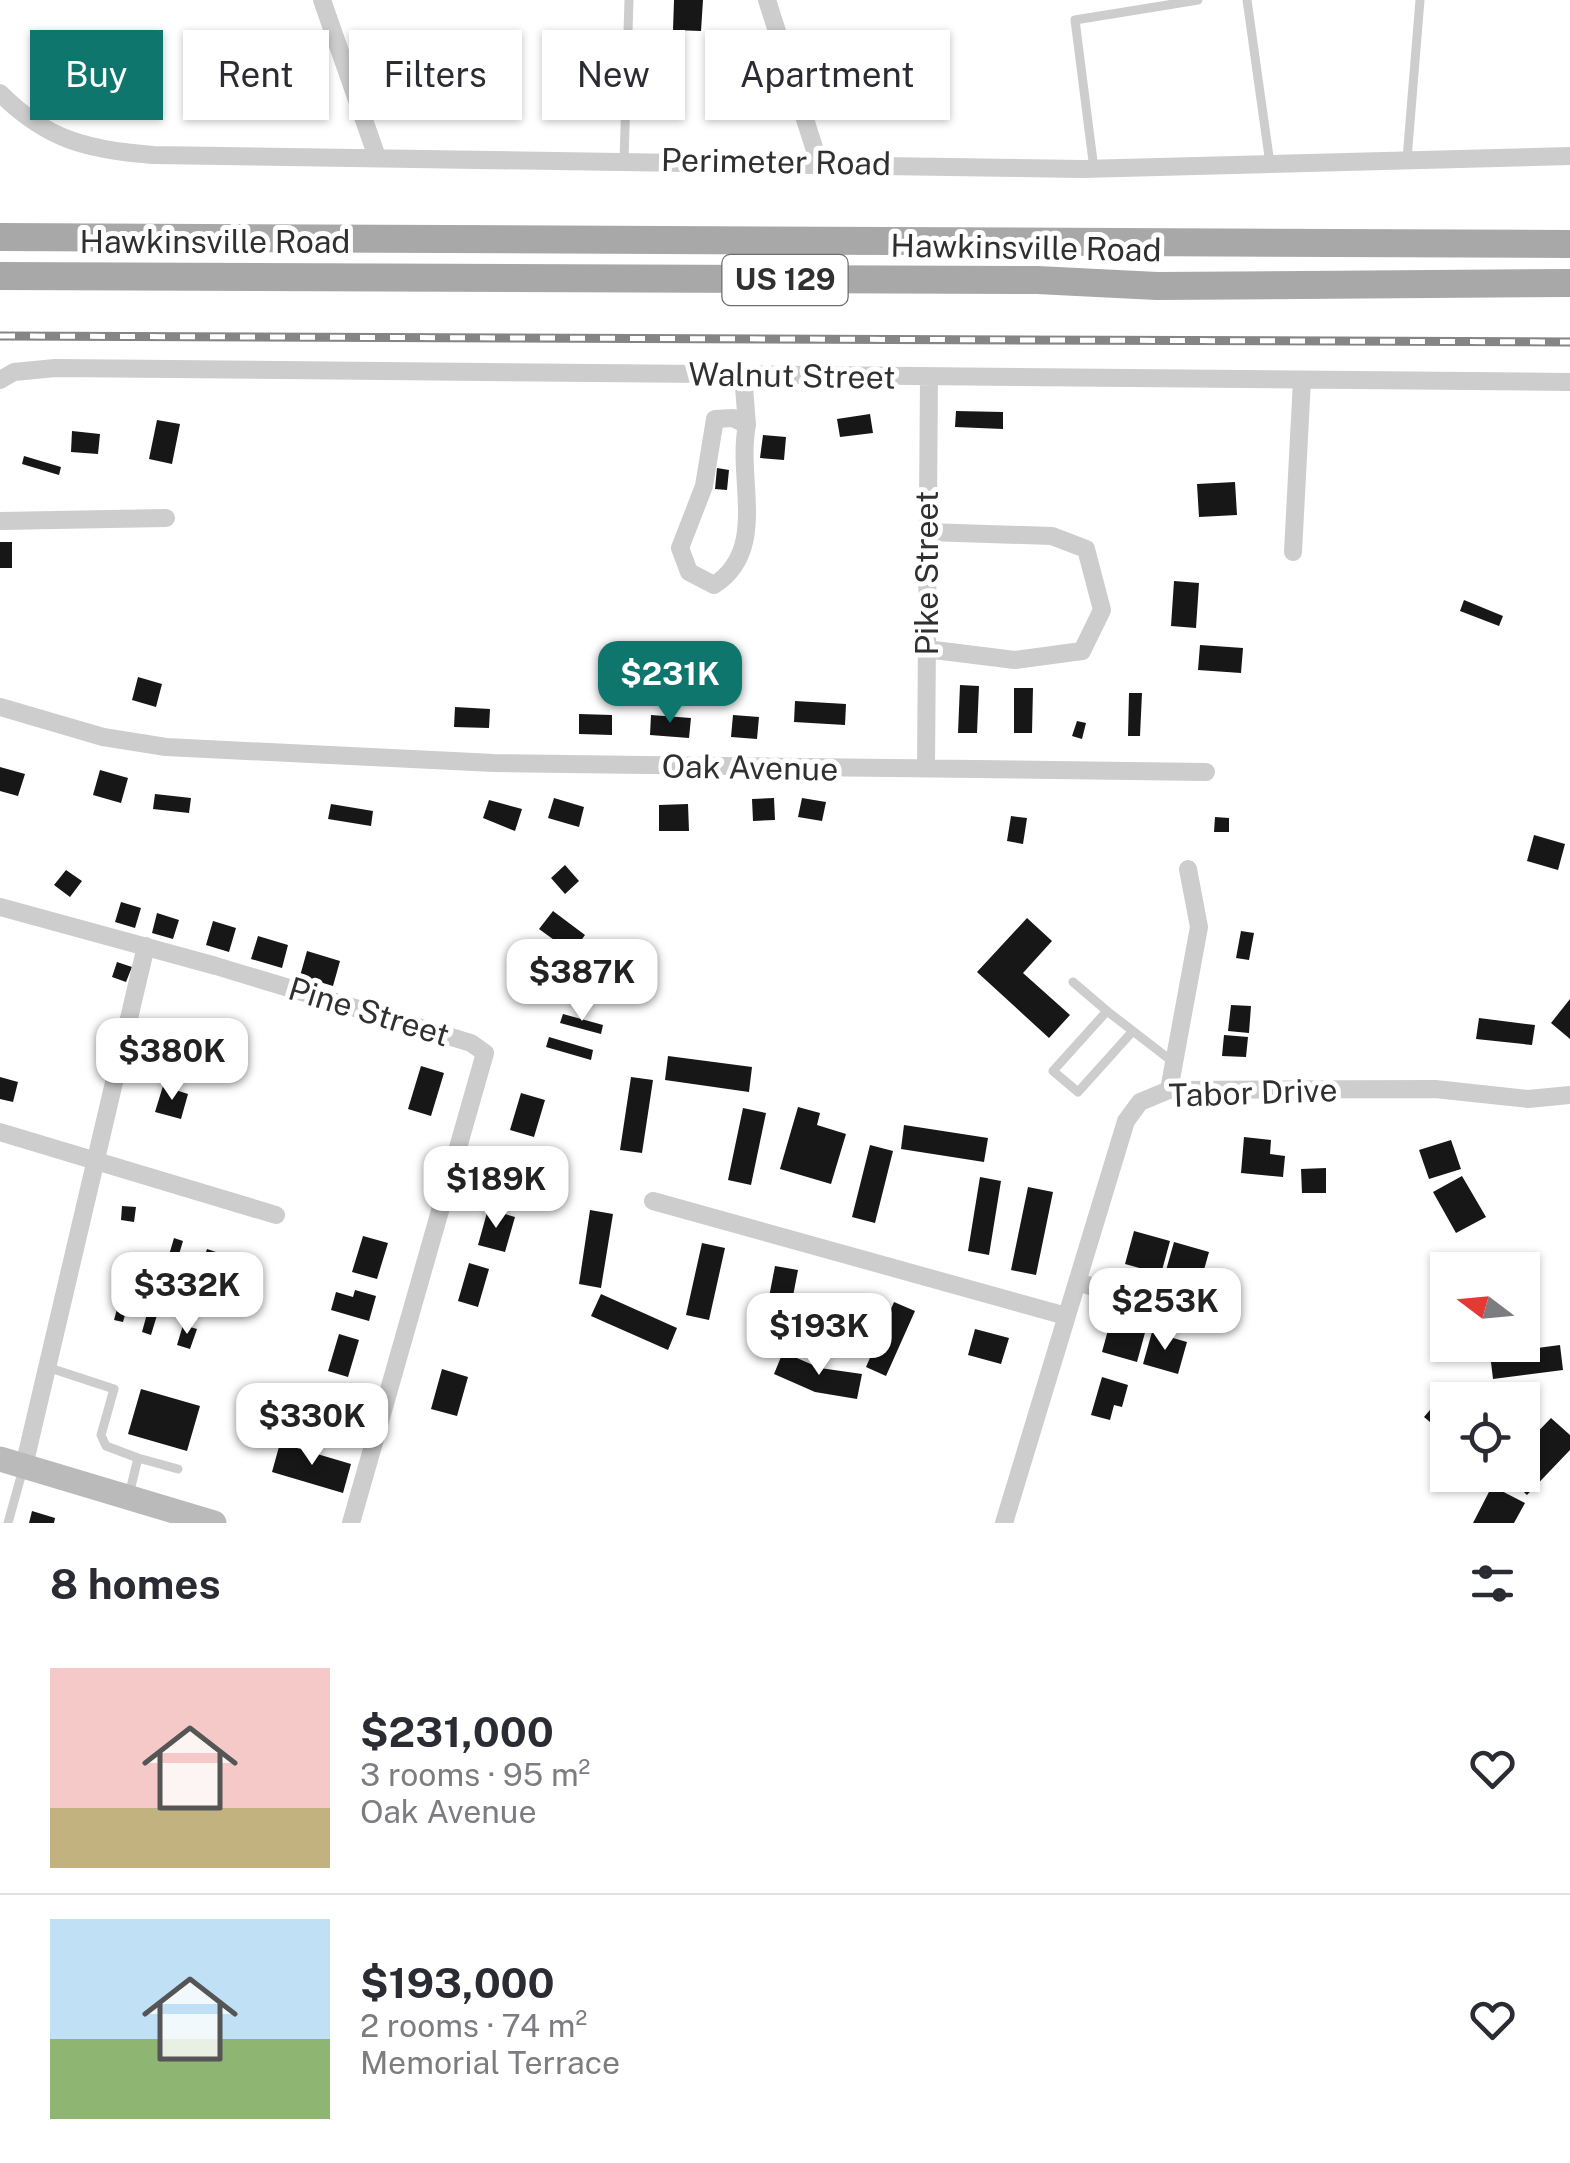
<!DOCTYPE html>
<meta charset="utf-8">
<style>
body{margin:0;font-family:"Public Sans",sans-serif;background:#f7f7f7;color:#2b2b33;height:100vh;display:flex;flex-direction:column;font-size:38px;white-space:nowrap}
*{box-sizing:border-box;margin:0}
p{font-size:32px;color:#7c7c81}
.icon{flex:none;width:55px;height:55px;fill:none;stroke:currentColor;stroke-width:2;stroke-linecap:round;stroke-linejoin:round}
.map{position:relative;height:1523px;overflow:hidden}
.side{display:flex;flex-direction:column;background:#fff;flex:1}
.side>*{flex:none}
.hud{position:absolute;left:30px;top:30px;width:1000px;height:90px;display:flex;gap:20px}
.needle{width:65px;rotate:286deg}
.controls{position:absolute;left:1430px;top:1252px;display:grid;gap:20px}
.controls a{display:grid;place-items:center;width:110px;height:110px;border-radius:0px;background:#fff;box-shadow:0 2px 8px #0004;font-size:50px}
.price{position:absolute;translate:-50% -85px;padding:0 22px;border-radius:20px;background:#fff;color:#222;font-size:32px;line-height:65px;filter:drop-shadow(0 2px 5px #0008)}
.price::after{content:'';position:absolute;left:50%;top:60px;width:30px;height:22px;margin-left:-15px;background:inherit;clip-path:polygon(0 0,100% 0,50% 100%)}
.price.selected{background:#0f766e;color:#fff}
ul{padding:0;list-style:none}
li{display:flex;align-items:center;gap:30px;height:250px;padding:0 50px}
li+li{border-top:2px solid #e1e1e2}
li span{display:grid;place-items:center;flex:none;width:280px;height:200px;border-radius:0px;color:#555}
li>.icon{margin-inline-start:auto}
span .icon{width:120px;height:120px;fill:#fffc;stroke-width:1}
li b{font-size:42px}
h2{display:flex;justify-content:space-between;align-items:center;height:120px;padding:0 50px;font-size:42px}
.chip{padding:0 35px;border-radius:0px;background:#fff;box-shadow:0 2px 8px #0004;font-size:35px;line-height:90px}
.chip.selected{background:#0f766e;color:#fff}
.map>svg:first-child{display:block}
.building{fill:#171717}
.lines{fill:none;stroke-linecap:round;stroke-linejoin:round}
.lane{stroke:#cdcdcd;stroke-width:9}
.street{stroke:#cdcdcd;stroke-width:18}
.secondary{stroke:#bababa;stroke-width:25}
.primary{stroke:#a8a8a8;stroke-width:28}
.rail-casing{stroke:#858585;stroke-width:9}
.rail{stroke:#fff;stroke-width:5;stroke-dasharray:15;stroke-linecap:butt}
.labels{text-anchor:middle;stroke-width:10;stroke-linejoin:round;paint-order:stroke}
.shield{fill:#fff;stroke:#6e6e6e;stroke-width:2.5}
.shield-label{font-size:30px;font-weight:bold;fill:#303030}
.street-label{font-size:32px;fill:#303030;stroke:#fff}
</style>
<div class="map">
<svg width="1570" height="1523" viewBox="0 0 1570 1523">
<rect width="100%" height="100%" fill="#fff"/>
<path class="building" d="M674 0H703L701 31 673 30Z
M956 411 1003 412V429L955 427Z
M870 414 873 433 840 437 837 419Z
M157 420 180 424 172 464 149 459Z
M72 431 100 434 98 454 71 452Z
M763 435 786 437 784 460 760 458Z
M24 456 61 467 59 475 22 464Z
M717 468 729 470 727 490 715 489Z
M1235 482 1237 515 1199 517 1197 484Z
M0 542H12V568H0Z
M1174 581 1199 583 1196 628 1171 626Z
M1464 600 1503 616 1499 626 1460 611Z
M1200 645 1243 648 1241 673 1198 670Z
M138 677 162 684 156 707 132 700Z
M960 685 979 686 977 733H958Z
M1014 688H1033L1032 733H1014Z
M1129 693H1142L1140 736H1128Z
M795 701 846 704 845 725 794 722Z
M455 707 490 709 489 728 454 727Z
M579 714 612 715V735L579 734Z
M651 715 691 718 689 738 650 735Z
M733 715 759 717 757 739 731 737Z
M1077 721 1086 723 1082 739 1072 736Z
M0 767 25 774 18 796 0 791Z
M100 770 128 778 121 803 93 795Z
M155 794 191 798 189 813 153 809Z
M554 798 584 807 579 827 548 818Z
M774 798 775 820 753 821 752 799Z
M802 798 826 802 822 821 798 817Z
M489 800 522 809 515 831 483 818Z
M331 804 373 811 371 826 328 819Z
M688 804 689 831H659V805Z
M1011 816 1027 818 1023 844 1007 841Z
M1215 817 1229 818V832H1214Z
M1534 835 1565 844 1558 870 1527 861Z
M565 865 579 881 565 894 551 878Z
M66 870 82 881 70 897 54 885Z
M121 902 141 908 135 928 115 922Z
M553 911 585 935 572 953 539 929Z
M157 913 179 920 173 939 152 933Z
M1027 918 1052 941 1023 973 1070 1015 1049 1038 977 972Z
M213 921 236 928 229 952 206 945Z
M1241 931 1254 933 1249 960 1236 958Z
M258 936 288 945 282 968 251 959Z
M307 951 340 961 333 986 300 976Z
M117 962 132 967 126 982 112 977Z
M1570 999V1039L1551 1023Z
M1231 1005 1251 1006 1249 1033 1228 1031Z
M563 1014 603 1025 601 1034 560 1023Z
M1479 1018 1535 1025 1532 1045 1476 1039Z
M180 1030 204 1037 196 1064 172 1057Z
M1224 1035 1248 1037 1246 1057 1222 1056Z
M549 1037 593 1050 591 1060 546 1047Z
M668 1056 752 1067 749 1092 665 1080Z
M421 1066 444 1073 431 1116 408 1109Z
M0 1077 18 1082 13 1102 0 1099Z
M631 1077 653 1080 642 1153 620 1150Z
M163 1086 188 1094 181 1119 155 1112Z
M521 1093 545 1100 534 1137 510 1130Z
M798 1107 820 1113 817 1125 846 1134 831 1184 780 1169Z
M743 1108 766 1113 751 1185 728 1180Z
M904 1125 988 1138 984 1162 901 1149Z
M1244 1137 1271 1140 1270 1154 1285 1156 1283 1177 1241 1173Z
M1451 1140 1461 1169 1429 1179 1419 1150Z
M870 1145 893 1151 875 1223 852 1217Z
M506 1156 531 1163 522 1193 498 1186Z
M1326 1168V1193H1302L1301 1169Z
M1462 1176 1486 1217 1456 1233 1433 1192Z
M980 1177 1001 1181 989 1255 968 1251Z
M1028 1187 1053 1192 1036 1275 1011 1270Z
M122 1206 136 1207 134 1222 121 1220Z
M488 1209 515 1217 505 1252 478 1245Z
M590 1210 613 1214 601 1288 579 1284Z
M1134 1231 1170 1241 1161 1274 1125 1264Z
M363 1236 388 1243 377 1279 352 1272Z
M174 1238 183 1241 171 1281 162 1279Z
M1174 1242 1209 1252 1200 1284 1165 1274Z
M702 1243 725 1248 709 1320 686 1315Z
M207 1249 216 1252 208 1281 198 1278Z
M469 1263 489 1269 478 1307 458 1301Z
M775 1266 798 1270 784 1343 761 1339Z
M123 1287 132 1290 123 1322 114 1320Z
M355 1290 376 1296 369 1321 331 1310 336 1292 353 1297Z
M601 1294 677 1328 668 1350 591 1316Z
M151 1299 161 1302 151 1335 142 1332Z
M894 1302 915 1311 886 1376 866 1367Z
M1111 1319 1146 1329 1137 1362 1102 1352Z
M183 1325 197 1329 190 1349 177 1345Z
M975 1329 1009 1338 1001 1364 968 1355Z
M1152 1332 1187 1342 1178 1374 1143 1364Z
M339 1334 359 1340 348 1377 328 1371Z
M1560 1345 1563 1370 1493 1379 1490 1354Z
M783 1352 820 1368 862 1374 857 1399 815 1392 774 1374Z
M442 1369 468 1377 457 1416 431 1409Z
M1102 1377 1128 1385 1122 1407 1114 1405 1110 1420 1091 1415Z
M141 1389 200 1406 187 1451 128 1434Z
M1446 1391 1457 1400H1448V1437L1424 1417Z
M277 1400 360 1424 354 1446 271 1422Z
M1551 1418 1570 1435V1450L1527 1495 1506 1475H1522V1448Z
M280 1443 351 1464 343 1493 272 1472Z
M1492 1486 1525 1503 1514 1523H1473Z
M32 1511 55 1518 54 1523H29Z"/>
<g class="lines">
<path class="lane" d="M1247 0 1270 164
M1407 159 1420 0
M624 160 629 0
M1094 169 1075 20 1198 0
M1073 982 1107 1011
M1132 1032 1078 1092 1053 1071 1107 1011 1173 1062
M47 1367 114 1389 101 1435 106 1446 138 1458 129 1495
M138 1458 178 1469
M8 1523 23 1469"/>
<path class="street" d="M322 0 377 157
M767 0 819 163
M0 93C48 141 87 149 153 155L1083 169 1570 156
M743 374 747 425
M0 380 14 372 55 368 1570 382
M733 418 747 425C736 479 769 550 714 585L689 572 680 548 704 486 715 419Z
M0 521 166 518
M1293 552 1302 380
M926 649 1015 660 1082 651 1102 610 1086 549 1052 536 927 532
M0 707 103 737 166 747 494 763 1206 772
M926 768 929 378
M0 907 216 966 471 1043 485 1053 351 1523
M1169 1090 1199 927 1188 869
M0 1132 276 1215
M653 1201 1066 1316
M1077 1282 1213 1322
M24 1466 146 946
M1004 1523 1126 1121 1140 1102 1169 1090 1435 1089 1528 1099 1570 1095"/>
<path class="secondary" d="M0 1459 214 1523"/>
<path class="primary" d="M0 237 1570 244
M0 276 1037 280 1157 286 1570 283"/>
<defs>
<path id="rail" d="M0 336 1570 342"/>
</defs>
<use href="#rail" class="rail-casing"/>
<use href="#rail" class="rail"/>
</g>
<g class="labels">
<rect class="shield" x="722.5" y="255" width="125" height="50" rx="8"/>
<g class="shield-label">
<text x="785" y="290">US 129</text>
</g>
<g class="street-label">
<text transform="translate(776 162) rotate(1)" y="11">Perimeter Road</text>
<text x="215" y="253">Hawkinsville Road</text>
<text transform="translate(1026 248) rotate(1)" y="11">Hawkinsville Road</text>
<text transform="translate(792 376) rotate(1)" y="11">Walnut Street</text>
<text transform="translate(927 573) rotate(-90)" y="11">Pike Street</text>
<text transform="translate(750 768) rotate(1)" y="11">Oak Avenue</text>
<text transform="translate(369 1012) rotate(17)" y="11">Pine Street</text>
<text transform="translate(1253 1093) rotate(-2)" y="11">Tabor Drive</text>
</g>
</g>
</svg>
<div class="controls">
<a><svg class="needle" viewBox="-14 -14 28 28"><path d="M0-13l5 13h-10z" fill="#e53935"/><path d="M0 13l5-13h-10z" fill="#7c7c81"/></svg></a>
<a><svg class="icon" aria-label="locate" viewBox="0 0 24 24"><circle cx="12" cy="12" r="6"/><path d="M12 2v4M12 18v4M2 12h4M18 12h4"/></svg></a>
</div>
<b class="price selected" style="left:670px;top:726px">$231K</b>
<b class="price" style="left:582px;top:1024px">$387K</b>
<b class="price" style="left:172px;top:1103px">$380K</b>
<b class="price" style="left:496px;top:1231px">$189K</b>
<b class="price" style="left:187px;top:1337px">$332K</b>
<b class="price" style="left:1165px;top:1353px">$253K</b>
<b class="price" style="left:819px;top:1378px">$193K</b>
<b class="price" style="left:312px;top:1468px">$330K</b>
<div class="hud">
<a class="chip selected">Buy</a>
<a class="chip">Rent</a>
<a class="chip">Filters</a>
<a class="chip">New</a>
<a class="chip">Apartment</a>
</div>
</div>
<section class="side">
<h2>8 homes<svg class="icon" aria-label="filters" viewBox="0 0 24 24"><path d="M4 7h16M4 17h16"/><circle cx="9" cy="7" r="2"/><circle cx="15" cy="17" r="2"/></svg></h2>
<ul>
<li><span style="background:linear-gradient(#f6c9c9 70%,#c2b280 0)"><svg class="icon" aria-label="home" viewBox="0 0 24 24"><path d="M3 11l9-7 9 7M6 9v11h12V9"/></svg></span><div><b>$231,000</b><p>3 rooms · 95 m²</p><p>Oak Avenue</p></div><svg class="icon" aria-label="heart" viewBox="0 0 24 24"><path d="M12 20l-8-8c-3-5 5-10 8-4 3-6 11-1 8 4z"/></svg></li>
<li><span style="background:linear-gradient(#bfe0f5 60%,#8fb573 0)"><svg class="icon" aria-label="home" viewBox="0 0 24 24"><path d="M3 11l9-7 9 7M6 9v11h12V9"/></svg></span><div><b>$193,000</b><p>2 rooms · 74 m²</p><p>Memorial Terrace</p></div><svg class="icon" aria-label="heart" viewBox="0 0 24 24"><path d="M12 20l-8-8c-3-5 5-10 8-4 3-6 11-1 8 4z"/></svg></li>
</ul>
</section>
